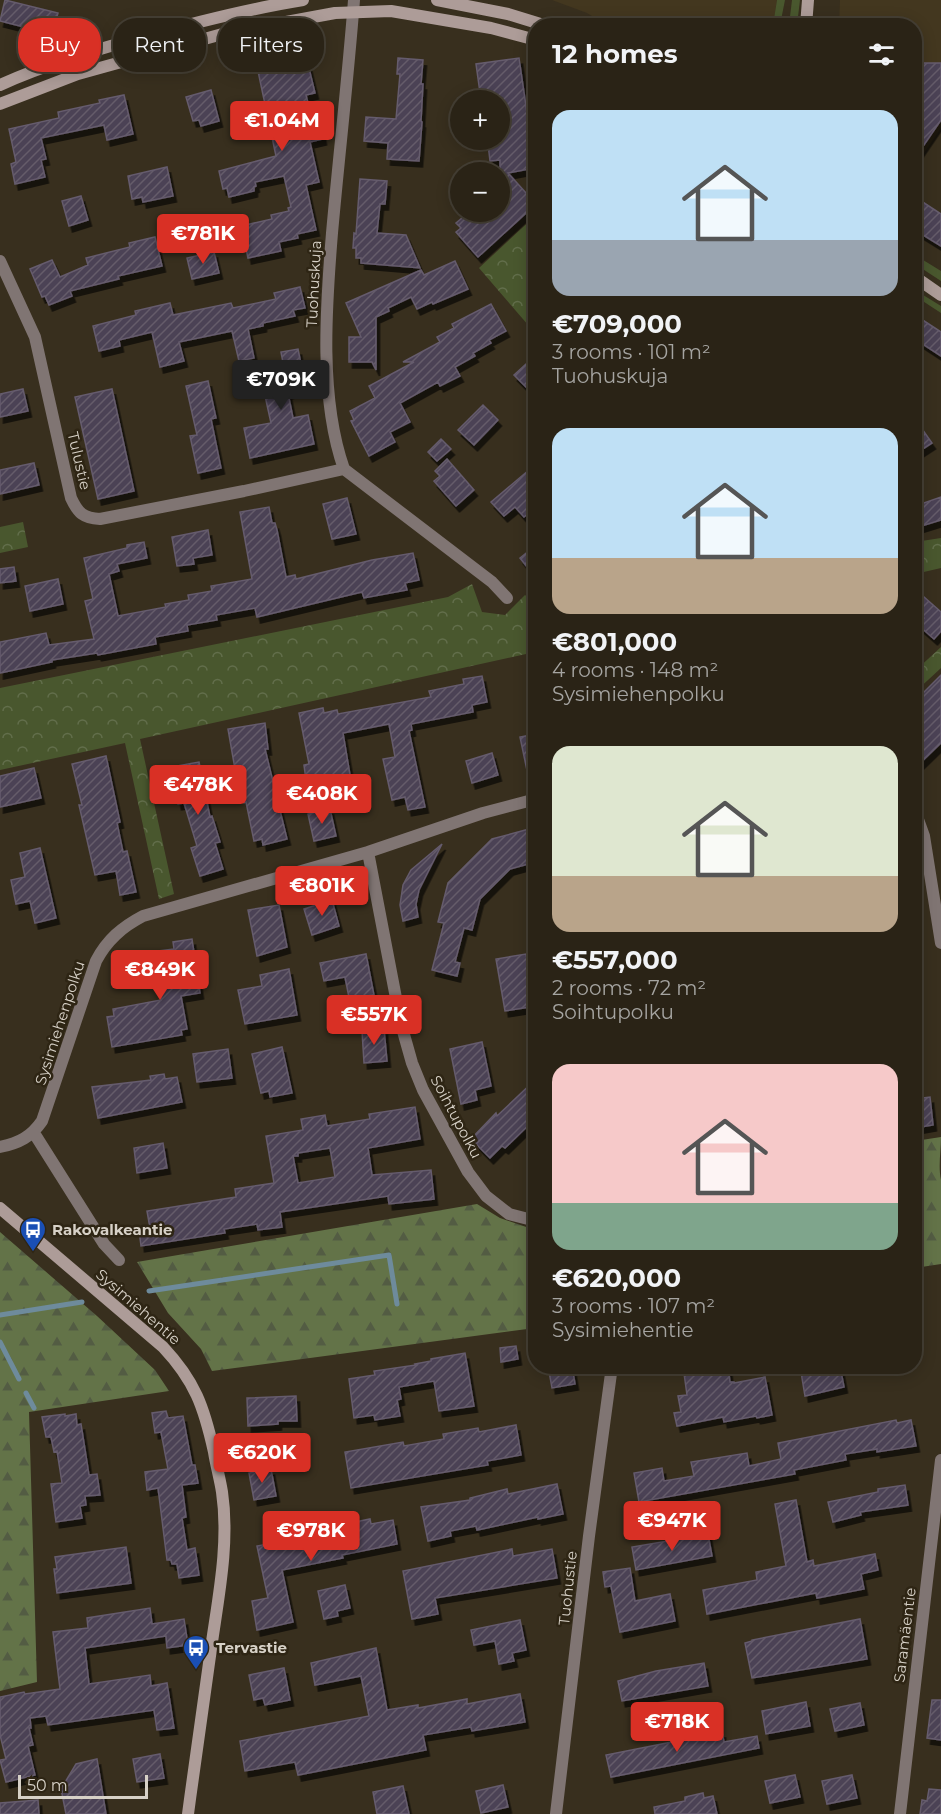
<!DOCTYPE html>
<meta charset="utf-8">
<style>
body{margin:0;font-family:Montserrat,sans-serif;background:#322b1f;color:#f1f3f6;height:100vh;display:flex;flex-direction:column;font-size:22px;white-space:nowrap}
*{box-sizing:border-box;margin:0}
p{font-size:20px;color:#a5a4a1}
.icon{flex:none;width:33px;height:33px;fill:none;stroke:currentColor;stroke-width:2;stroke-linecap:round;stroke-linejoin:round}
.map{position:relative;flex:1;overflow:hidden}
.drawer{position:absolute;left:528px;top:18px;width:394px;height:1356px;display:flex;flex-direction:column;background:#2a2316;border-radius:24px;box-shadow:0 3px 15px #0003,0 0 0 2px #464035}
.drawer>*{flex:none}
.top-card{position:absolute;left:18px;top:18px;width:420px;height:54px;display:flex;gap:12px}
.buttons{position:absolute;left:450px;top:90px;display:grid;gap:12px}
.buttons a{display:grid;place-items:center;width:60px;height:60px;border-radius:50%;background:#2a2316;box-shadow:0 3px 15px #0003,0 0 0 2px #464035;font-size:30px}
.scale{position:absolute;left:18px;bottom:15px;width:130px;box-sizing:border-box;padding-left:6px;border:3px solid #d7d1c7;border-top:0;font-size:16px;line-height:21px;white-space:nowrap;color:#d7d1c7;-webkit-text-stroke:4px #2e2514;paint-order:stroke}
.price{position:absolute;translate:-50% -51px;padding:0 14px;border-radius:6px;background:#d93025;color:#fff;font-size:20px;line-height:39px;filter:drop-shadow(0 2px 3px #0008)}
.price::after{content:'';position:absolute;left:50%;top:36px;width:18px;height:14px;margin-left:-9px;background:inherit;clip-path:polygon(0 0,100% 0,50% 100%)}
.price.selected{background:#222;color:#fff}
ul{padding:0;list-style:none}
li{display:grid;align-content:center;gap:12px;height:318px;padding:0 24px}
li span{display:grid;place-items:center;height:186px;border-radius:18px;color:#555}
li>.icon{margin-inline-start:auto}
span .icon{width:108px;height:108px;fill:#fffc;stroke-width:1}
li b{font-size:26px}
h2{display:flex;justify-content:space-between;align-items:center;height:72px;padding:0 24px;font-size:26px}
.pill{padding:0 21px;border-radius:24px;background:#2a2316;box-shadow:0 3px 15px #0003,0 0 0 2px #464035;font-size:21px;line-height:54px}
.pill.selected{background:#d93025;color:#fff}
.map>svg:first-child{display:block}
.built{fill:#43371f}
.grass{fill:#49572e}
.forest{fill:url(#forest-firs)}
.park{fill:url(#park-crowns)}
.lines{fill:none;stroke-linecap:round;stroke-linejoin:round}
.stream{stroke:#6e8b9c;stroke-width:5}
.building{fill:url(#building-hatch);stroke:#655b6d;stroke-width:1.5;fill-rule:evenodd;filter:url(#shadow)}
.street{stroke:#807573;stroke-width:12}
.secondary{stroke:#ad9c98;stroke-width:12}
.labels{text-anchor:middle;stroke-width:5;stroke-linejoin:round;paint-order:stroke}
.street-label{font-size:15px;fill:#d7d1c7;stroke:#2e2514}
.poi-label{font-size:15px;font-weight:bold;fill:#d7d1c7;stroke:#2e2514;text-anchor:start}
</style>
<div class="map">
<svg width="941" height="1814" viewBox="0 0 941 1814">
<defs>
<pattern id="forest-firs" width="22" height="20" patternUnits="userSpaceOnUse" patternTransform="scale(1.5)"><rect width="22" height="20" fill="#637348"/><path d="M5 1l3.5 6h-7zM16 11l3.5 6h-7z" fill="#535c43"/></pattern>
<pattern id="park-crowns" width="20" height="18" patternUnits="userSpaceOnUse" patternTransform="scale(1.5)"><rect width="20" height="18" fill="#49572e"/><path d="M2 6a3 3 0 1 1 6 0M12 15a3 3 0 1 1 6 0" fill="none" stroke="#626e4b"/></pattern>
<pattern id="building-hatch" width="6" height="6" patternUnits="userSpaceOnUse" patternTransform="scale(1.5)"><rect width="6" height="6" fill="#4c4254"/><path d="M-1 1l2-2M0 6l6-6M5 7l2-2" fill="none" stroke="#655c6b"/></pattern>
<filter id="shadow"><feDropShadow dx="3.5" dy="6" stdDeviation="0" flood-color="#0009"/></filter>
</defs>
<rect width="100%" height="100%" fill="#382f1e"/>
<path class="built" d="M552 0H777L773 26 607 25 587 13Z
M840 0H941V128L915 166V26H839Z"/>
<path class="grass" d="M777 0H785L780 25H773Z
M792 0H800L797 25H789Z
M915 255 941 271V281L915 264Z
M915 290 941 306V313L915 296Z"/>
<path class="forest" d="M941 1137C941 1152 938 1166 941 1180V1264L915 1268V1141Z
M477 1204 500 1218 535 1230V1328L212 1371 201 1349 168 1313 137 1262Z
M0 1232 97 1316 155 1370 169 1391 29 1412 37 1682 0 1691Z"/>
<path class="park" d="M528 56 535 60V103Z
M535 216V333L479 268Z
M23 522 28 547 0 553V527Z
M941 538V568L915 574V542Z
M472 584 482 612 505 615 525 595 535 603V652L140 739 174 894 159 899 125 743 0 770V688L448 597Z
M941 647V668L915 692V671Z"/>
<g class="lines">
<path class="stream" d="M149 1291 389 1255 397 1304
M0 1315 82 1302
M0 1342 19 1379
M26 1393 34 1408"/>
</g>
<path class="building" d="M5 0 58 13 52 34 0 21Z
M294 48 296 59 306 56 315 93 306 95 313 124 320 123 323 139 310 142 319 182 306 185 316 230 297 234 298 238 279 242 281 251 248 258 241 226 272 219 271 215 289 211 288 208 291 207 284 176 255 182 256 186 254 187V191L229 197 227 188 223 189 219 171 276 156 255 57Z
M398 58 423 60 421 84H423L421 121 422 122 419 161 387 159 388 143 364 141 366 117 396 119 400 74H397Z
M519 58 535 168 508 173 536 204 478 257 456 232 461 228 456 223 469 212H500V160L490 161 488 144 500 143V100H481L476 64Z
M921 63H941V120L915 158V72Z
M211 90 219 121 201 126 199 120 193 121 186 97Z
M124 95 133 134 107 140 104 125 41 138 46 159 41 160 45 177 15 184 11 164 16 162 9 129 59 118 58 112 100 103 99 100Z
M167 167 173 196 143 202 142 197 132 199 128 176Z
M360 179 387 181 385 204H380L377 233 406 235 420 268 361 263V258H356V248H353L354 233 356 234Z
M81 196 88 220 69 226 62 201Z
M915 197 941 214V246L915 230Z
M155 237 162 266 118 276 119 279 70 291 72 296 49 305 45 296 42 297 30 269 52 260 60 277 88 265 86 258 130 247 129 243Z
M214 252 219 273 192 279 187 258Z
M455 261 468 289 433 304 432 302 417 309 411 297 388 308 389 311 376 317V370L372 362H349V337H361L346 303 421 270 424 275Z
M300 287 305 308 293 310 295 316 263 323V326L248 329 254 358 239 361 232 331 179 342 184 361 160 367 152 332 119 340 120 346 99 351 93 326 136 315 135 311 170 303 173 315 231 303 233 308 276 299 274 293Z
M491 304 506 331 489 340 491 343 473 353 475 356 455 367 460 376 440 386 438 382 400 403 410 422 390 432 395 442 369 456 351 421 354 420 350 411 375 398 369 386 414 362H403L440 342 437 337 454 328 452 324Z
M915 315 941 332V356L915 339Z
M298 349 306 389 288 393 293 418 308 415 314 444 250 458 244 428 271 423 260 373 284 368 281 352Z
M536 355V397L514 375Z
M208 381 216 418 211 419 221 468 198 473 190 436 197 435 186 386Z
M23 389 28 411 0 417V394Z
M112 389 134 491 98 499 75 397Z
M483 405 498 420 474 445 458 430Z
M915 419 932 443 915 454Z
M441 439 451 449 437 461 428 452Z
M447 459 474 490 456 506 434 481 440 476 435 471Z
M34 463 39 485 0 494V470Z
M536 464V492L527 499 535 508 524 517 515 507 504 516 491 502Z
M941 497V520L915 528V506Z
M347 498 356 534 332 539 323 504Z
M269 507 272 523H275L277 530 286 577 295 575 296 579 372 560 413 553 419 580 405 583 407 590 364 598 362 592 257 617 255 608 216 615 217 620 187 625 188 631 155 637 156 644 98 655 97 653 52 660V662L0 673V642L46 633 49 645 94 639 85 601 93 599 84 558 127 548V545L144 542 147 558 117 564 119 571 109 574 118 616 166 607 165 604 189 600 188 595 212 591 211 586 252 579 240 512Z
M208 530 212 555 193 558 194 564 177 566 172 537Z
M536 545V578L520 558Z
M14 567 16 581 0 583V569Z
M58 579 63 604 30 611 25 586Z
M915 589 941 612V631L934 639 918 625 924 618 915 610Z
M941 675V743L915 768V701Z
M482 676 487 702 472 705 473 712 411 724 412 730 409 731 425 807 408 810 405 797 392 800 383 759 395 757 389 724 343 733 351 781 318 787 317 778 306 780 304 765 309 764 299 713 323 708 324 713 337 710 338 714 431 697 429 691 464 684 463 679Z
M265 723 268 749H265L287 839 263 845 262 839 254 841 246 802 244 803 242 792H239L228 729Z
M536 734V780H529L520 737Z
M492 753 498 775 472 783 466 761Z
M106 756 120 822 117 823 123 852 127 851 136 892 120 895 116 871 95 875 79 805H82L72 764Z
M199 762 210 817 212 816 220 842 215 843 223 869 200 876 191 848 197 846 184 803 178 804 171 767Z
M34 768 41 798 0 807V776Z
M330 809 336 836 314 841 308 814Z
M533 828 536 837V862L510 869 480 899 472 930 464 928 455 962 460 963 457 976 432 970 444 923 438 922 448 883 492 839Z
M442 844 419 890 416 904 418 917 403 921 400 905 403 885 411 870Z
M40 848 56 918 35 923 30 901 16 904 11 880 25 877 20 853Z
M332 900 339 926 312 935 304 909Z
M279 905 287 947 257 956 248 910Z
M192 939 200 993 181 996 187 1029 181 1030 182 1035 112 1047 107 1017 114 1016 113 1009 161 1000 155 958H160L159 951 174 949 173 942Z
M366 954 374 995 366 996 367 1005 351 1008 345 977 324 981 320 963Z
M526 954 530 975 536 974V1006L505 1011 496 959Z
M289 969 297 1015 245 1024 238 990 262 986 260 975Z
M384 1029 387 1061 364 1063 362 1031Z
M482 1042 491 1086 475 1090 477 1100 461 1104 450 1049Z
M282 1047 292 1093 270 1097 269 1091 261 1093 252 1054Z
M228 1049 232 1078 197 1082 193 1054Z
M164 1074 165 1079 177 1077 182 1102 98 1118 92 1087 151 1080 150 1076Z
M536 1079V1118L505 1148 502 1146 490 1158 471 1139 496 1113 497 1116Z
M930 1097 933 1125 915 1128V1099Z
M415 1107 420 1139 368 1148 372 1175 431 1170 434 1199 389 1204 388 1196 280 1212 282 1227 258 1230 257 1224 224 1229 225 1233 141 1246 139 1230 150 1228 147 1211 236 1197 235 1189 274 1183 266 1136 303 1130 301 1119 325 1115 327 1126 370 1119 369 1114ZM330 1148 335 1177 298 1183 293 1156H298V1153Z
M163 1143 167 1168 137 1173 134 1148Z
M516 1346 518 1359 501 1362 500 1348Z
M465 1353 474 1406 439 1411 434 1381 399 1387 401 1399 397 1400 400 1416 375 1420 374 1415 354 1418 349 1379 375 1375 374 1371 416 1365 415 1364 431 1361V1359Z
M548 1366H572L575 1384 552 1388Z
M683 1366H728L730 1382H734V1383L765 1377 772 1415 757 1418 756 1416 724 1422 723 1417 677 1426 674 1413 681 1412 678 1396 687 1395Z
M832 1366H840L844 1387 805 1396 801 1372Z
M296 1396 297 1421H278V1424L248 1426 247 1398Z
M166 1411 168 1418 183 1416 192 1465H195L198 1483 182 1485 186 1517 182 1518 187 1550 195 1548 199 1575 179 1578 177 1564H172L171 1560H167L158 1488 147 1490 145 1472 168 1469 161 1432 155 1433 152 1413Z
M65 1414V1416L76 1414 77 1425 81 1424 89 1475 97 1474 100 1495 85 1496 86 1505 80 1506 82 1518 56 1522 51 1484 62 1483 57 1451 54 1452 51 1437H46L42 1417Z
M896 1420 897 1423 911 1420 916 1446 877 1452V1449L845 1454 846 1460 794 1470 795 1474 639 1502 634 1473 662 1468 664 1481 694 1476 691 1462 747 1453 749 1466 781 1459 778 1443Z
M516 1425 521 1455 487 1461 488 1465 351 1488 345 1452 403 1442 404 1446 444 1439 443 1434 478 1428 479 1432Z
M271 1469 276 1496 254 1500 249 1473Z
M557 1484 563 1514 538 1519V1517L477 1530 476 1526 450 1531 451 1536 428 1541 421 1507 470 1500V1498L507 1489 508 1494Z
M905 1485 908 1505 860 1512 861 1515 833 1522 828 1502 878 1492V1489Z
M796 1500 807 1562 813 1560 814 1566 875 1554 878 1570 861 1574 864 1589 817 1598 816 1593 707 1614 703 1590 757 1580 756 1572 786 1566 775 1504Z
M370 1519 371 1524 393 1520 397 1544 342 1555 343 1558 282 1570 293 1622 257 1630 252 1601 268 1598 257 1546 346 1529 345 1524Z
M708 1534 712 1556 636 1570 632 1547Z
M126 1547 131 1583 57 1593 54 1569H57L55 1557Z
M512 1549 513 1556 552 1549 557 1578 435 1598 438 1614 412 1619 403 1571Z
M630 1568 635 1601 670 1594 675 1621 620 1632 611 1586 605 1587 603 1572Z
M345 1585 350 1608 337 1611 338 1616 324 1619 318 1591Z
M150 1608 152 1624 184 1619 188 1645 167 1648 166 1636 85 1648 89 1684 150 1675 151 1686 167 1683 174 1728 157 1730 154 1710 48 1725 46 1716 30 1718 31 1728H29L33 1745 28 1746 35 1775 6 1782 0 1760 6 1759 0 1735V1697L24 1692 25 1694 60 1689 53 1632 88 1628 87 1618Z
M860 1619 867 1659 752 1678 745 1643 752 1641V1640Z
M520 1620 526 1650 512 1653 514 1661 499 1664 495 1641 474 1645 471 1630Z
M376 1648 387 1710 418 1705V1708L467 1699V1704L520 1694 525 1722 472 1731 471 1727 423 1735 426 1750 298 1775 295 1762 245 1771 240 1741 369 1716 361 1676 315 1685 311 1663Z
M704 1663 708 1686 622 1701 618 1681 656 1671Z
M284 1668 290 1700 265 1705 263 1698 254 1700 249 1675Z
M932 1700H941V1740L927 1738Z
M806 1702 810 1726 766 1734 762 1711Z
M860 1703 864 1725 835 1731 830 1709Z
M722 1732 724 1742 757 1736 759 1748 611 1777 606 1755Z
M160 1754 164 1778 137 1782 133 1759Z
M97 1759 106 1814H66L61 1789 76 1764Z
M795 1775 800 1797 770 1803 765 1781Z
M852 1775 857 1798 827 1804 822 1781Z
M503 1785 508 1807 481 1813 476 1791Z
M403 1786 409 1814H377L373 1792Z
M929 1789 941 1790V1814H920L922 1800 927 1801Z
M703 1793 704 1798 713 1796 717 1814H655L654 1807 685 1801V1797Z
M38 1800 39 1814H0V1803Z"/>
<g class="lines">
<path class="street" d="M354 0C348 78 339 155 332 233 326 307 319 398 344 469L492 582 507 598
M0 261 35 337 71 498C78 513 83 518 100 519L244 491 344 469
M915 811 924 836 941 943
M368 852 401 1024 412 1063 423 1090 468 1172 486 1196 509 1214 536 1221
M34 1133 104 1244 119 1260
M0 1147C19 1143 31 1137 42 1121L96 961C107 940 122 927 143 916L368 852 483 813 536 799
M556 1814 589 1536 612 1366
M900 1814 941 1460"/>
<path class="secondary" d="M437 0 508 14 547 26
M806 26 808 0
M0 85C44 65 92 51 139 38 193 23 247 9 303 0
M0 104 78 74 226 33 335 13 391 11 491 28 536 40
M915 277 941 295
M0 1208 163 1347C195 1381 204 1407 214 1452 216 1465 220 1479 222 1492 230 1546 217 1603 210 1656 203 1708 195 1761 188 1814"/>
</g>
<defs>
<symbol id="bus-pin" viewBox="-11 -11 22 30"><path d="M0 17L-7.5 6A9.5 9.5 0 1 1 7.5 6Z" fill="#1a4fb4" stroke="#2e2514"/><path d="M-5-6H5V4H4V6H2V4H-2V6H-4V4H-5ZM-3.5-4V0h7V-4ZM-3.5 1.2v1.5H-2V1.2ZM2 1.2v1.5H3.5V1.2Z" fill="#fff"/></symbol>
</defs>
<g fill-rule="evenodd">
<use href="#bus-pin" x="18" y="1215" width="30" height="40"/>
<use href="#bus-pin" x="181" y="1633" width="30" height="40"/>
</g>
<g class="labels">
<g class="street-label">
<text transform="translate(314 284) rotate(-87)" y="5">Tuohuskuja</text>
<text transform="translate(79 461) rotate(77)" y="5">Tulustie</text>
<text transform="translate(60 1023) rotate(-72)" y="5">Sysimiehenpolku</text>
<text transform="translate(456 1117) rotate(62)" y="5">Soihtupolku</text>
<text transform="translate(138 1307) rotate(41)" y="5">Sysimiehentie</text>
<text transform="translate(568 1588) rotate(-84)" y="5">Tuohustie</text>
<text transform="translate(905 1635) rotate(-83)" y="5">Saramäentie</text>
</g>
<g class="poi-label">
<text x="52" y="1235">Rakovalkeantie</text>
<text x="216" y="1653">Tervastie</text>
</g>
</g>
</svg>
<div class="buttons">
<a>+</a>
<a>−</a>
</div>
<div class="scale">50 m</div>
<b class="price" style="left:282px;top:152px">€1.04M</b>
<b class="price" style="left:203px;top:265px">€781K</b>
<b class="price selected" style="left:281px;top:411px">€709K</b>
<b class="price" style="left:198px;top:816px">€478K</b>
<b class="price" style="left:322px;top:825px">€408K</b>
<b class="price" style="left:322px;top:917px">€801K</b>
<b class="price" style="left:160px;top:1001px">€849K</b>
<b class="price" style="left:374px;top:1046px">€557K</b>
<b class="price" style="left:262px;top:1484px">€620K</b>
<b class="price" style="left:672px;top:1552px">€947K</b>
<b class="price" style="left:311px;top:1562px">€978K</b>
<b class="price" style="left:677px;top:1753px">€718K</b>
<div class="top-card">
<a class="pill selected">Buy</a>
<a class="pill">Rent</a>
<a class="pill">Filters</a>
</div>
<section class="drawer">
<h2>12 homes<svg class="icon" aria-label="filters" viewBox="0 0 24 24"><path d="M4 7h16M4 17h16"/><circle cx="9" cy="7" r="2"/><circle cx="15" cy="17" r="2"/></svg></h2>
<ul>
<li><span style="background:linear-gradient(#bfe0f5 70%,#9aa5b1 0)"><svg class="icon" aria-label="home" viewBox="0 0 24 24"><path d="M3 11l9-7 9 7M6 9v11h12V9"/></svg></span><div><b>€709,000</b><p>3 rooms · 101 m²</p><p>Tuohuskuja</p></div></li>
<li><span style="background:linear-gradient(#bfe0f5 70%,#b9a48a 0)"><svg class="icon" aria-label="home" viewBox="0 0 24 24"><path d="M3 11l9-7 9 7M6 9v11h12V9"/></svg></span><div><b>€801,000</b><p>4 rooms · 148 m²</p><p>Sysimiehenpolku</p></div></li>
<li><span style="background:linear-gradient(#dfe7d0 70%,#b9a48a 0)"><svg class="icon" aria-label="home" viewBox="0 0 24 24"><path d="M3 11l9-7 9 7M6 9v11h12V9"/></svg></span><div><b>€557,000</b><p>2 rooms · 72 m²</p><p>Soihtupolku</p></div></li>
<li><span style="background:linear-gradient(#f6c9c9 75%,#7fa58c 0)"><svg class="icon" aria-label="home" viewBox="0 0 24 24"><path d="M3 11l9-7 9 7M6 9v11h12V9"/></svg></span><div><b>€620,000</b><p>3 rooms · 107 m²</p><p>Sysimiehentie</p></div></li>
</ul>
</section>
</div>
